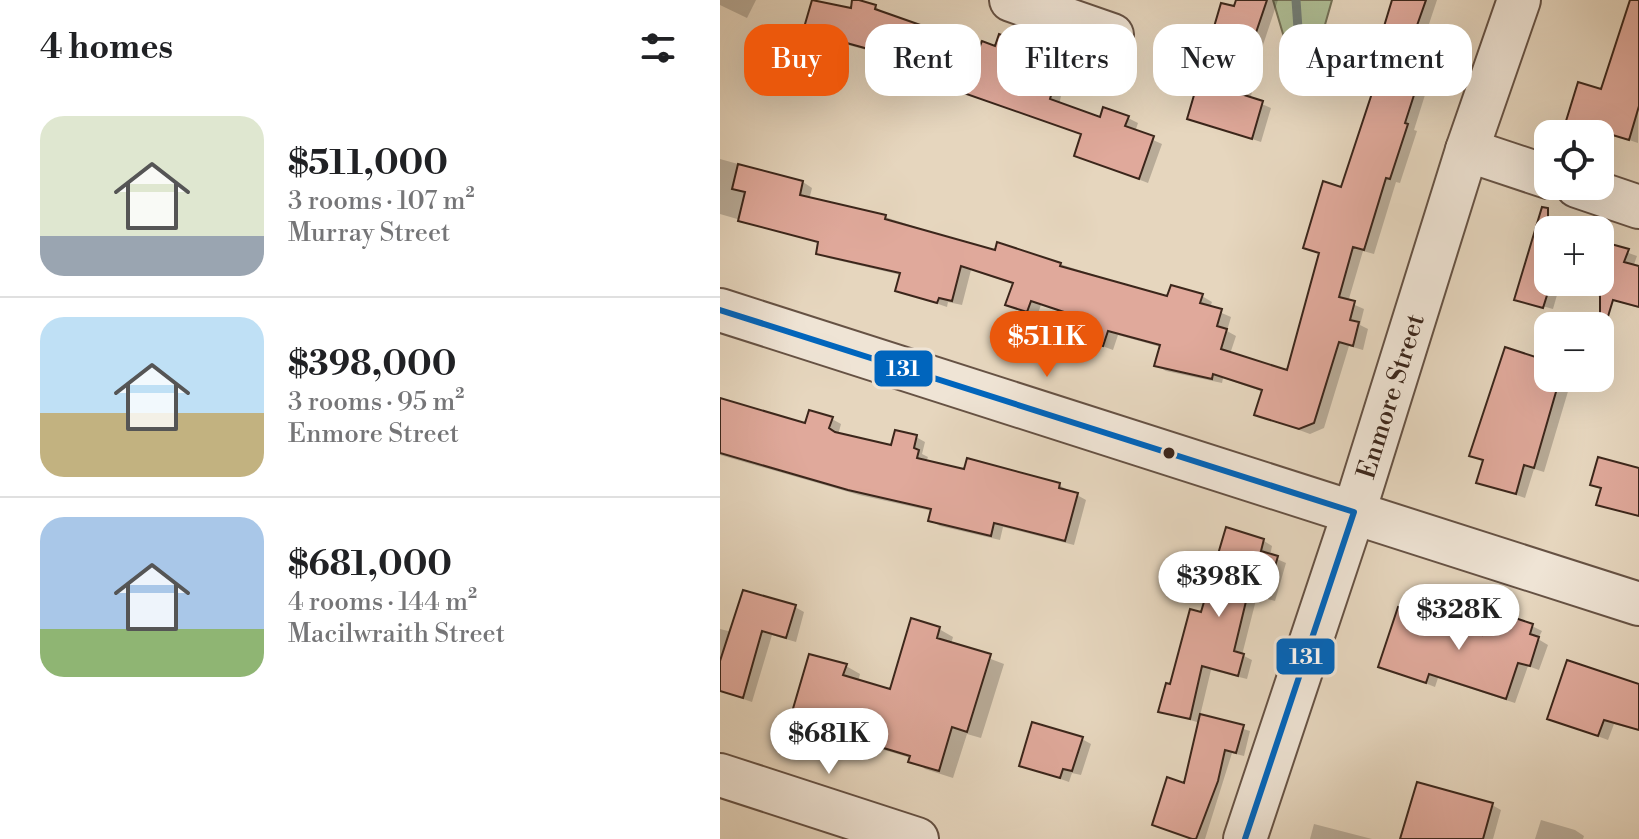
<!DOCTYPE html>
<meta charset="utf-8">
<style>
body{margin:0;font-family:"Libre Bodoni",serif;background:#f2f2f2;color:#202124;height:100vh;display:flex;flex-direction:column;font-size:30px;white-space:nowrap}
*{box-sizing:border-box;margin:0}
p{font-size:26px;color:#757577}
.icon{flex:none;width:44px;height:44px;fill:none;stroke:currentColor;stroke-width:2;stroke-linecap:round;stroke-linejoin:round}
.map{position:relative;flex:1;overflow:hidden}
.drawer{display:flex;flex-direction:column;background:#fff;width:720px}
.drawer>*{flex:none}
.banner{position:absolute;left:24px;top:24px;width:760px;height:72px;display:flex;gap:16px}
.controls{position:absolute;left:814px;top:120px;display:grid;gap:16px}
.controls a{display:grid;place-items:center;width:80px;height:80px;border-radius:16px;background:#fff;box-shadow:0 8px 32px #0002;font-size:40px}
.price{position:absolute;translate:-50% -68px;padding:0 18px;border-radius:28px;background:#fff;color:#222;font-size:26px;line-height:52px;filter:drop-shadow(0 2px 4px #0008)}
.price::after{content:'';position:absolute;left:50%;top:48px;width:24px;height:18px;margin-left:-12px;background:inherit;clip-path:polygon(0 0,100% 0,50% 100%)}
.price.on{background:#ea580c;color:#fff}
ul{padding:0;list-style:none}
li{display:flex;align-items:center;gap:24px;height:200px;padding:0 40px}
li+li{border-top:2px solid #e0e0e0}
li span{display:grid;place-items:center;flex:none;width:224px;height:160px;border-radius:24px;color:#555}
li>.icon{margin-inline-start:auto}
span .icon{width:96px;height:96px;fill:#fffc;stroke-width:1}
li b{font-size:34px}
h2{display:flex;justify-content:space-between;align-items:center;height:96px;padding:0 40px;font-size:34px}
.chip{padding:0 28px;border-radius:24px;background:#fff;box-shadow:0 8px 32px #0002;font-size:28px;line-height:72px}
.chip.on{background:#ea580c;color:#fff}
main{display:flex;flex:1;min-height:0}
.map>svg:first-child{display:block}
.park{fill:#afbf96;stroke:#757258;stroke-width:2}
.shadow{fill:#0003}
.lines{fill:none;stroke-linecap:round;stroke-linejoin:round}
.stream{stroke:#727e77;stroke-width:9}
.building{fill:#e0a99b;stroke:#3b261b;stroke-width:2}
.minor-casing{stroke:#665244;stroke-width:46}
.minor{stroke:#efe4d5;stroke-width:42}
.bus-1-casing{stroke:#efe4d5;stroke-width:12}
.bus-1{stroke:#0065bd;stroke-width:6}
.bus-dot{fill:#3b261b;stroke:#efe4d5;stroke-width:3}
.labels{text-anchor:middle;stroke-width:6;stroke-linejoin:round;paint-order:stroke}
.street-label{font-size:26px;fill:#3b261b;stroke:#efe4d5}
.line-badge{stroke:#efe4d5;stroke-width:3}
.badge-label{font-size:22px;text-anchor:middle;font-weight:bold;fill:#fff}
</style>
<main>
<section class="drawer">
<h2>4 homes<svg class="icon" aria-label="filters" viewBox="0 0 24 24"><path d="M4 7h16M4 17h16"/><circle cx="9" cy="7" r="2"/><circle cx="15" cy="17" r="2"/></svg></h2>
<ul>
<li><span style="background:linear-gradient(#dfe7d0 75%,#9aa5b1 0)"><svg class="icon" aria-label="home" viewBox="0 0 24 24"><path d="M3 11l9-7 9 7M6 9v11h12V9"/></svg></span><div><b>$511,000</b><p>3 rooms · 107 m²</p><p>Murray Street</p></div></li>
<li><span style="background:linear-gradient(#bfe0f5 60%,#c2b280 0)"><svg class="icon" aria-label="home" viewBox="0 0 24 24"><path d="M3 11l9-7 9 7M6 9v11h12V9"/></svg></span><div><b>$398,000</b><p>3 rooms · 95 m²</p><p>Enmore Street</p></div></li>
<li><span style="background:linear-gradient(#a9c7e8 70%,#8fb573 0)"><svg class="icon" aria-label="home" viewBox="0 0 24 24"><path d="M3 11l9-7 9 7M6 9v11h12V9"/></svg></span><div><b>$681,000</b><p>4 rooms · 144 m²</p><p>Macilwraith Street</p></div></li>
</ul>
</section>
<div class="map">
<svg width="919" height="839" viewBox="0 0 919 839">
<rect width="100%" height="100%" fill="#e6d6be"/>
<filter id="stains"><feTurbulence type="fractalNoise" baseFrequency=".0025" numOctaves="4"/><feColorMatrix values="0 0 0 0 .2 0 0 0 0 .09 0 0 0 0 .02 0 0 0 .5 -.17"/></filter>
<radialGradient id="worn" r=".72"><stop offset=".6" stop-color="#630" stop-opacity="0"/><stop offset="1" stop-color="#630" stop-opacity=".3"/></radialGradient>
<path class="park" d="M553 0H612L589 81 576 78Z"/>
<path class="shadow" d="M0 0H36L27 18 0 5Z
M94 0 132 10 156 7 164 14 262 48H277L281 37 314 48 323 53 313 84 341 96 339 105 381 120 385 109 408 118 418 123 415 132 442 144 428 183 356 155 363 135 189 74 180 69 183 60 95 36 85 30Z
M518 0H558L531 81 535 83 530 99 551 108 541 142 469 118Z
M675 0H717L704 39 720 47 694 130 697 131 680 183 676 182 654 254 643 251 628 302 644 309 640 325 648 329 643 350 629 346 604 428 590 434 536 414 544 392 503 378 502 383 446 371 436 365 441 347 398 335 393 350 358 337 364 319 321 305 317 316 297 310 287 304 294 284 251 270 242 305 228 302 227 307 177 290 181 275 108 258 98 253 100 243 0 214V159L83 182 92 188 89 200 165 217 276 253 340 264 449 299 482 296 492 302 490 308 511 317 507 331 516 336 510 354 568 372 601 254 585 247 622 189 658 79 651 75Z
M913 0H919L918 143 849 120 883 91Z
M828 235V282H880V243L917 256 913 267 919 269V308L857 290 856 293 839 288 833 309 797 299Z
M819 349 828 353V378H852L824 472 814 469 805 498 759 482 765 462 751 455Z
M0 401 86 426 112 419 121 424 118 435 173 448 196 437 205 442 202 454 208 457 206 462 339 485 366 500 354 545 283 527 280 540 220 526 210 520 212 511 139 495 0 455Z
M919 470V517L879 504 882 490 873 484Z
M507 530 544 541 552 546 550 556 566 563 555 601 537 596 522 655 532 660 527 679 491 670 480 716 530 731 524 756 512 753 485 839H472L434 824 466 785 480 723 441 711 482 615Z
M75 607 84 612 76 642 52 635 32 702 0 691V629L12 632Z
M812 626 822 631 818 639 828 645 819 670 808 666 795 703 718 678 715 687 661 666Z
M219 629 233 637 231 644 284 664 261 738 247 734 233 778 205 769 191 758 104 732 74 711 126 666 140 674 138 682 172 691Z
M919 686V731L894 724 888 740 829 718Z
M362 739 371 744 361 775 352 773 349 782 301 765Z
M772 805 781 810 773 839H758Z
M821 820 855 830 864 836 863 839H815Z
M594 824 652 839H590Z"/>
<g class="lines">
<path class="stream" d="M576 0 581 71"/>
</g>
<path class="building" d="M92 0 131 8 132 0H139L156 5 155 9 260 46 262 41 275 46 279 34 314 46 303 79 333 89 330 99 380 117 383 107 409 116 405 126 434 136 419 179 354 156 361 134 178 70 181 58 83 31Z
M516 0H547L522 74 526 76 521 94 543 101 532 139 467 119 501 3 514 6Z
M672 0H706L694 34 712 39 685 123 688 124 670 179 666 178 644 250 633 247 619 297 635 301 630 320 639 322 633 346 619 342 594 423 579 429 534 415 542 390 493 374 492 379 434 366 440 345 388 331 383 346 356 338 362 318 311 301 307 312 285 305 293 283 241 266 232 301 219 298 217 303 175 291 180 273 96 254 98 242 18 221 25 192 12 189 18 164 83 181 80 195 166 215 165 219 275 250 277 242 341 263 340 266 447 296 451 285 483 294 480 303 502 309 497 326 507 329 501 349 567 370 599 253 583 248 603 181 621 187 657 78 649 76Z
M910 0H919V106L909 140 846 121 858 82 881 89Z
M822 207 828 208V292L823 308 794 300Z
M880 241 909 249 904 262 919 266V307L893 300 886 323H880Z
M785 347 828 361V378H840L814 468 804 465 796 494 756 483 763 460 749 456Z
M0 398 85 423 89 410 113 417 109 428 115 432 171 445 175 430 197 435 194 448 199 450 197 458 244 469 247 458 340 483 339 488 358 493 345 541 274 523 271 536 208 521 211 509 128 490 0 453Z
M878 457 919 468V516L876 505 881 488 870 485Z
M506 527 544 539 541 551 558 556 546 598 528 593 514 651 524 654 518 676 482 666 470 719 438 712 446 683 450 684 470 609 481 612Z
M23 590 76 605 66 638 42 631 23 698 0 691V661Z
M678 607 762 635 767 620 783 626 786 615 813 624 810 634 819 637 810 666 798 663 786 699 709 674 706 683 658 667Z
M191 618 220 627 217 638 271 654 247 732 232 727 219 771 188 762 190 756 87 725 89 717 72 712 89 654 127 664 123 675 170 689Z
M847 660 919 684V730L884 720 878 736 827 719Z
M480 714 524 725 516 753 505 750 498 781 476 839H472L432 825 447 777 464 783Z
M312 722 363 737 352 771 343 769 340 778 299 766Z
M697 782 773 803 763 839H680Z"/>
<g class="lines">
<defs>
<g id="minor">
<path d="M291 0 392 35"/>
<path d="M747 150 828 177"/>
<path d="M857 186 919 207"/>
<path d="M0 310 919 604"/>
<path d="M0 775 197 839"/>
<path id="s1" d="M525 839 634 512 747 150 799 0"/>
</g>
</defs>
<use href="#minor" class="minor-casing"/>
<use href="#minor" class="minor"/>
<defs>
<path id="bus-1" d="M0 310 634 512 525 839"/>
</defs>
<use href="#bus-1" class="bus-1-casing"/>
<use href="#bus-1" class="bus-1"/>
</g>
<circle class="bus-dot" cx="449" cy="453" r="7"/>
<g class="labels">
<g class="street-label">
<text dy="9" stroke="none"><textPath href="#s1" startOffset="466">Enmore Street</textPath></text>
</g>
</g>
<g class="line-badge">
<rect x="153" y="349" width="61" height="39" rx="8" fill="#0065bd"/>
<rect x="555" y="637" width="61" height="39" rx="8" fill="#0065bd"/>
</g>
<g class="badge-label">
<text x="183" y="376">131</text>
<text x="586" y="664">131</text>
</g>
<rect width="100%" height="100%" filter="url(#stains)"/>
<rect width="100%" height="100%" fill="url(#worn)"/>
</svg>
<div class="controls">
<a><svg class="icon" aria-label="locate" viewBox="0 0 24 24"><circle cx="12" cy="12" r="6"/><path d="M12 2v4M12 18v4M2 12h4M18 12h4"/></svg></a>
<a>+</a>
<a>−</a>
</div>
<b class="price on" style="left:327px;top:379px">$511K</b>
<b class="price" style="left:499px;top:619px">$398K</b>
<b class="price" style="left:739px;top:652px">$328K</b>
<b class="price" style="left:109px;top:776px">$681K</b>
<div class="banner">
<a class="chip on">Buy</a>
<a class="chip">Rent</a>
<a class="chip">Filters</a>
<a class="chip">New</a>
<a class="chip">Apartment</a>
</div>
</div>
</main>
